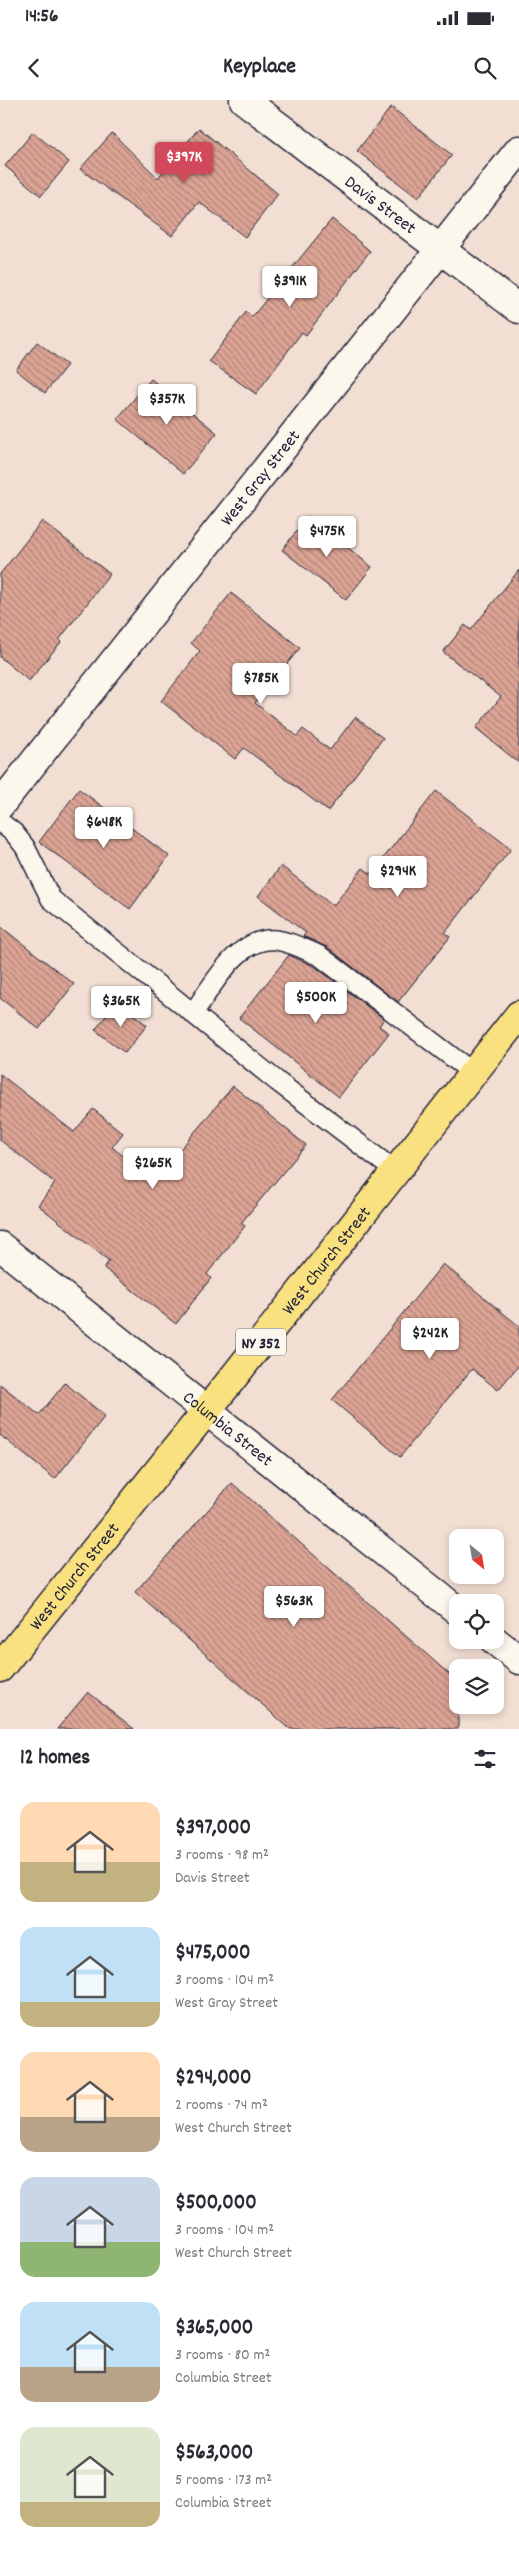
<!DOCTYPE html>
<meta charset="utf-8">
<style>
body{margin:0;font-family:Dekko,sans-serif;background:#f2f2f3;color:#2b2b33;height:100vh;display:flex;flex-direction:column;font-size:19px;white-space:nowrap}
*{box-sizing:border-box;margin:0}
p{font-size:16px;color:#7c7c81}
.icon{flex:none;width:28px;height:28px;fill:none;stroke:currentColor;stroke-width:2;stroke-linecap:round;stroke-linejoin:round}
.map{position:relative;height:1629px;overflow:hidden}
.panel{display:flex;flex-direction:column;background:#fff;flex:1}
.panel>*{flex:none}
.needle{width:32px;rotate:150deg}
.controls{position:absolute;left:449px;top:1429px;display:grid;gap:10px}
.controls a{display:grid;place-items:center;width:55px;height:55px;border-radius:10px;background:#fff;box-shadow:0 2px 8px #0003;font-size:25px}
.price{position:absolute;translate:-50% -42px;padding:0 11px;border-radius:5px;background:#fff;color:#222;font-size:16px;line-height:32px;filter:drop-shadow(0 1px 2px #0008)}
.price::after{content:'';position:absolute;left:50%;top:30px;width:15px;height:11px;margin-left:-8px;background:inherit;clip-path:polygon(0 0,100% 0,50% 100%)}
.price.active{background:#d1495b;color:#fff}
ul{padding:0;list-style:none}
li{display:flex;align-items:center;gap:15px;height:125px;padding:0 20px}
li span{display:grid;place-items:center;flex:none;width:140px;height:100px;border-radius:15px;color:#555}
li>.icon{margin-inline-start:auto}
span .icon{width:60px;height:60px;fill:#fffc;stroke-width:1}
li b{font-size:21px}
h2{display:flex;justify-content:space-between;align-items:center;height:60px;padding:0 20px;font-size:21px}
.status{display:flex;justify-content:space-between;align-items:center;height:35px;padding:0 25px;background:#fff;direction:ltr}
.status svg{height:14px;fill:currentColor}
header{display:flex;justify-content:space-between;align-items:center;height:65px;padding:0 20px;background:#fff;font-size:22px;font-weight:700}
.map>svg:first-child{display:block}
.building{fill:url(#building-back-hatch);stroke:#22223b}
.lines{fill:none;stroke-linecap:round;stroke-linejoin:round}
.lane-casing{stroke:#22223b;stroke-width:22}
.street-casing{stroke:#22223b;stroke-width:31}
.secondary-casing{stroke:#22223b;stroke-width:31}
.primary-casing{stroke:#22223b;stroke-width:31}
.lane{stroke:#fbf7ec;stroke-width:19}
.street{stroke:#fbf7ec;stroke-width:28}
.secondary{stroke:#fbf7ec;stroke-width:28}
.primary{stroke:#fae180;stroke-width:28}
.labels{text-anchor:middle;stroke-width:4.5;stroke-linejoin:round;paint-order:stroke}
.shield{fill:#fbf7ec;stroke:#636270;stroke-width:1}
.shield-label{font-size:16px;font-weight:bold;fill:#22223b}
.street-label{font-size:18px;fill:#22223b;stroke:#fbf7ec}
</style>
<div class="status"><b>14:56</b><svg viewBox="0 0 49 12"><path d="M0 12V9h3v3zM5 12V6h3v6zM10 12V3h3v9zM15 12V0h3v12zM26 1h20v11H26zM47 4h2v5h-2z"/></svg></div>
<header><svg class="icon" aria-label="back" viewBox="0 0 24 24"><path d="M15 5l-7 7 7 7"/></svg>Keyplace<svg class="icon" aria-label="search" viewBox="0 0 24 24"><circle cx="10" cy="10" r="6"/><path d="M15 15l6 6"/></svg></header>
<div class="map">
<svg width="519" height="1629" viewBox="0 0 519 1629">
<defs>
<pattern id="building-back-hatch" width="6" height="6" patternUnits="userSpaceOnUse" patternTransform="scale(1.25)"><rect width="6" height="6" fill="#dca494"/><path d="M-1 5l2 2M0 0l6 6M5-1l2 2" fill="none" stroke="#b2857a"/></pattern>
</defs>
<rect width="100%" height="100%" fill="#f2ded2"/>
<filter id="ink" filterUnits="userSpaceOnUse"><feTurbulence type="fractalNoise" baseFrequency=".02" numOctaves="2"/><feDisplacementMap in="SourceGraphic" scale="10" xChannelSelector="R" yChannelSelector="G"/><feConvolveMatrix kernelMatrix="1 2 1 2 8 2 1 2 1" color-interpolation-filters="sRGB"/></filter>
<g filter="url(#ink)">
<path class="building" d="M391 7 452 55 418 98 357 51Z
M199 28 278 94 245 137 199 102 172 136 80 69 112 33 158 78Z
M33 32 69 62 41 96 5 66Z
M332 119 370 151 306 235 302 232 256 294 209 261 246 212 252 217Z
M37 242 67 265 45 293 16 270Z
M151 279 217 333 183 374 117 319Z
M308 416 372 467 346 500 282 450Z
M42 421 110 474 59 540 61 542 29 581 0 557V474Z
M519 470V663L476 628 501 597 443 552 465 525 471 530Z
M231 493 300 548 255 603 297 636 303 629 330 650 355 617 383 638 328 711 244 648 235 659 161 601 200 551 191 543Z
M79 689 169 756 130 809 39 742Z
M436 691 511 749 445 833 450 837 398 902 327 847 303 836 306 833 258 796 281 766 333 806 363 768 371 774Z
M0 826 74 884 39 929 0 898Z
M289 855 314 866 384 919 379 926 389 933 339 997 239 918Z
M117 902 147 925 125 953 95 930Z
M0 974 74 1032 93 1009 123 1033 112 1047 154 1081 233 986 306 1045 241 1123 245 1126 207 1174 211 1178 176 1224 104 1168 109 1161 38 1105 55 1083 0 1040Z
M443 1164 519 1226V1265L498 1290 472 1269 400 1357 332 1300Z
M65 1283 105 1316 55 1379 0 1335V1284L39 1315Z
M232 1383 458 1582V1629H290L135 1492Z
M88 1592 134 1629H57Z"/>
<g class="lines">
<defs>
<path id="lane" d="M0 722 14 733 25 747 51 799 278 982 395 1071
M193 913C213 886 237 836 276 840 292 842 306 850 320 856L473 973"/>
<g id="street">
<path id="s1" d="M0 705 519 50"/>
<path id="s2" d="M0 1146 458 1511"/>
<path d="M494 1540 519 1560"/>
</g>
<g id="secondary">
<path id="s3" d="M244 0 519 209"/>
</g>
<g id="primary">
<path id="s4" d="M0 1568 232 1279 519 915"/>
</g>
</defs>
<use href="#lane" class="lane-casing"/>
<use href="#street" class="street-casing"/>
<use href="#secondary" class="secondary-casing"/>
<use href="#primary" class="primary-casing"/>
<use href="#lane" class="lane"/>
<use href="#street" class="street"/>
<use href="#secondary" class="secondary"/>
<use href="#primary" class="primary"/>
</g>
</g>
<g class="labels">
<rect class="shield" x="236" y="1228.5" width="50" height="27" rx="4"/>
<g class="shield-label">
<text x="261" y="1248">NY 352</text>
</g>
<g class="street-label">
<text dy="6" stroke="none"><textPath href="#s3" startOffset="172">Davis Street</textPath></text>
<text dy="6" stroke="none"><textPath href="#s1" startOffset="418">West Gray Street</textPath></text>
<text dy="6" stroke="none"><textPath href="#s4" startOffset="522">West Church Street</textPath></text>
<text dy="6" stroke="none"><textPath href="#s2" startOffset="292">Columbia Street</textPath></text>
<text dy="6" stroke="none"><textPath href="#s4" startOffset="118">West Church Street</textPath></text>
</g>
</g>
</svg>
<div class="controls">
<a><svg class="needle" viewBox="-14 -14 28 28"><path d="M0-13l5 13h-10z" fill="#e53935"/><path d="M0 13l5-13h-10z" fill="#7c7c81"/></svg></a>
<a><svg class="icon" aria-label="locate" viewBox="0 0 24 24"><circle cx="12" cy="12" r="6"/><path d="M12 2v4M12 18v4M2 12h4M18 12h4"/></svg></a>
<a><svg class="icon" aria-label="layers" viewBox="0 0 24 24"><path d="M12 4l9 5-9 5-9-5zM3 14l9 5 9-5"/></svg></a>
</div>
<b class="price active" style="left:184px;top:84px">$397K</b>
<b class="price" style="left:290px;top:208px">$391K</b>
<b class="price" style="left:167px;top:326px">$357K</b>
<b class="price" style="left:327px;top:458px">$475K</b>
<b class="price" style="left:261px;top:605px">$785K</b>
<b class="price" style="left:104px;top:749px">$648K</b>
<b class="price" style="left:398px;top:798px">$294K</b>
<b class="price" style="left:316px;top:924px">$500K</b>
<b class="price" style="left:121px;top:928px">$365K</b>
<b class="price" style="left:153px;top:1090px">$265K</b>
<b class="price" style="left:430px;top:1260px">$242K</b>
<b class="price" style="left:294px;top:1528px">$563K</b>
</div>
<section class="panel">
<h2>12 homes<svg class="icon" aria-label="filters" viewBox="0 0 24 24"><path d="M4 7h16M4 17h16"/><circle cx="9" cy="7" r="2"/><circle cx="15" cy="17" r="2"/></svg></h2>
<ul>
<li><span style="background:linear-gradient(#ffd9b3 60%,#c2b280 0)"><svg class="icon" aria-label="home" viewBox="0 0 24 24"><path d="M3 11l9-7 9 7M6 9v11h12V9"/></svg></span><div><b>$397,000</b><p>3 rooms · 98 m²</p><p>Davis Street</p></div></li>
<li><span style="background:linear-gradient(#bfe0f5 75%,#c2b280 0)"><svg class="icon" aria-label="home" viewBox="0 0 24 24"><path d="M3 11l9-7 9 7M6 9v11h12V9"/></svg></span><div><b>$475,000</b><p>3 rooms · 104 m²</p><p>West Gray Street</p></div></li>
<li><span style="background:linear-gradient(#ffd9b3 65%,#b9a48a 0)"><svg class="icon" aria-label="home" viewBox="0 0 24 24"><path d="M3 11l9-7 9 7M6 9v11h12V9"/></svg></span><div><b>$294,000</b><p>2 rooms · 74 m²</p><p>West Church Street</p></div></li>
<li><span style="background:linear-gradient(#c9d6e8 65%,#8fb573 0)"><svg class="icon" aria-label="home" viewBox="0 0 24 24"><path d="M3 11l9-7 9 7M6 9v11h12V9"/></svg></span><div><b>$500,000</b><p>3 rooms · 104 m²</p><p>West Church Street</p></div></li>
<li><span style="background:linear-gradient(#bfe0f5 65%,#b9a48a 0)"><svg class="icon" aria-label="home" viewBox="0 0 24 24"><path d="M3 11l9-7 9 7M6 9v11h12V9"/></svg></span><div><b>$365,000</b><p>3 rooms · 80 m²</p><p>Columbia Street</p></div></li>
<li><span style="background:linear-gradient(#dfe7d0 75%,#c2b280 0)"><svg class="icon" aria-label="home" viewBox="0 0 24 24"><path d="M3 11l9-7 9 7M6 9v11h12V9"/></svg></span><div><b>$563,000</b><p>5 rooms · 173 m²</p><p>Columbia Street</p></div></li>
</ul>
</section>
